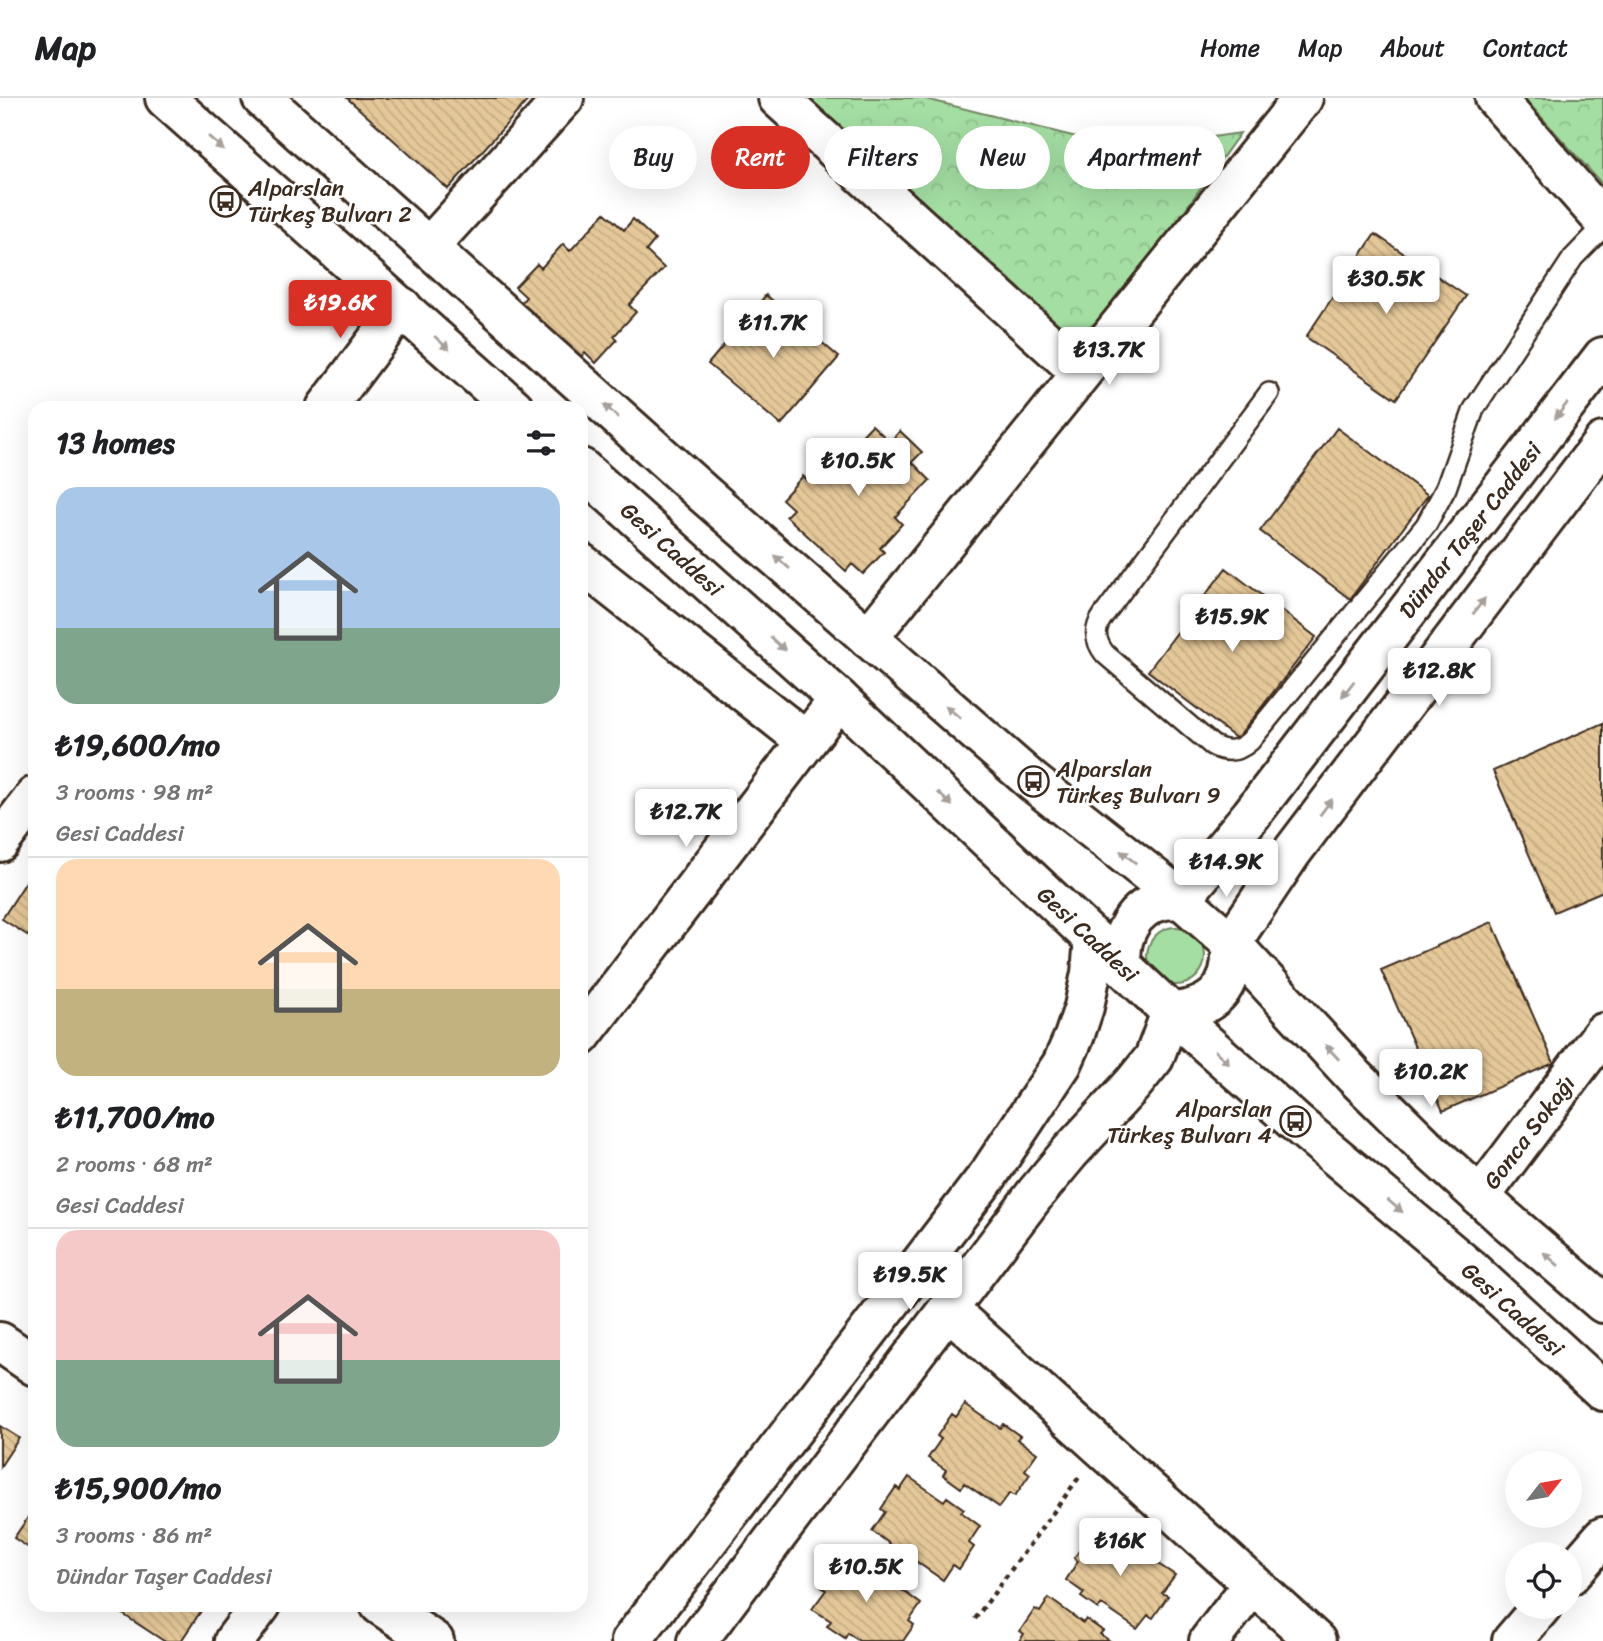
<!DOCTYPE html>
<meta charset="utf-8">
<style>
body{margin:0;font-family:Sriracha,sans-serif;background:#f2f2f2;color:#202124;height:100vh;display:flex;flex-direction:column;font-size:26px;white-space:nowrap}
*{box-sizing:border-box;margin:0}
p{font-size:23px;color:#757577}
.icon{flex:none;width:38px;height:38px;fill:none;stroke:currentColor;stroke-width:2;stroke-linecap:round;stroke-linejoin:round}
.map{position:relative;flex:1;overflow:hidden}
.drawer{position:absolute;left:28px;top:303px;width:560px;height:1211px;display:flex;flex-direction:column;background:#fff;border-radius:21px;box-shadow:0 7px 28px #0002}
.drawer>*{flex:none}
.guide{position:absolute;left:609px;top:28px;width:665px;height:63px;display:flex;gap:14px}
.needle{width:46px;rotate:59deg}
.controls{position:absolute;left:1505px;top:1353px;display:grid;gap:14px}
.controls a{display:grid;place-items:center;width:77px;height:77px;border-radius:50%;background:#fff;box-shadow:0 7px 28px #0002;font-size:35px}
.price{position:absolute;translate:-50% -60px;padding:0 16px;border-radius:7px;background:#fff;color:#222;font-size:23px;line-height:46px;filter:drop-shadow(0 2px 4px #0008)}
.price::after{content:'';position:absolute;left:50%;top:42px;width:21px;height:16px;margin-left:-10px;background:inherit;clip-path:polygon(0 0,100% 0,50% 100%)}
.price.selected{background:#d93025;color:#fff}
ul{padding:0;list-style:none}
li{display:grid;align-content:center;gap:14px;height:371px;padding:0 28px}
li+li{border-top:2px solid #e0e0e0}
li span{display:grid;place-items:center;height:217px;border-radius:21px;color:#555}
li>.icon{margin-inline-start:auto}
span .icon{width:126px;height:126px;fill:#fffc;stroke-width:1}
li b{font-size:30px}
h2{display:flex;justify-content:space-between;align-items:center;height:84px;padding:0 28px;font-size:30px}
.chip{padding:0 24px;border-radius:32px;background:#fff;box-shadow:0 7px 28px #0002;font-size:24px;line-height:63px}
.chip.selected{background:#d93025;color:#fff}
header{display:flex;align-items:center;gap:42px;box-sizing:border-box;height:98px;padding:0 35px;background:#fff;border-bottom:2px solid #e0e0e0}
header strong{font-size:33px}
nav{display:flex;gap:38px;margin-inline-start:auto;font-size:24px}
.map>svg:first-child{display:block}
.grass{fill:#a4dea3;stroke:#708460;stroke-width:2}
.park{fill:url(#park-crowns);stroke:#708460;stroke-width:2}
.building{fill:url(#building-back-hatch);stroke:#3b2a1e;stroke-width:2}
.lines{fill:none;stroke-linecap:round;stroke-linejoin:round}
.lane-casing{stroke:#3b2a1e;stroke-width:24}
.street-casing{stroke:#3b2a1e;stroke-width:44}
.secondary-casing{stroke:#3b2a1e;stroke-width:44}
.path{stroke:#3b2a1e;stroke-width:4.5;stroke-dasharray:5 5;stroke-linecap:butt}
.lane{stroke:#fff;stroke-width:19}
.street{stroke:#fff;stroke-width:38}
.secondary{stroke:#fff;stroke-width:38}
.oneway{fill:#a79f9a}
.labels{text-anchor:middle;stroke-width:5;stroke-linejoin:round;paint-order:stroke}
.poi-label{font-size:23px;fill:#3b2a1e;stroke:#fff;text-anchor:start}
.street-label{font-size:23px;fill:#3b2a1e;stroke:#fff}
</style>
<header>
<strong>Map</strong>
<nav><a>Home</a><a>Map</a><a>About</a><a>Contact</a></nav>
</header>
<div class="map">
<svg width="1603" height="1543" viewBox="0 0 1603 1543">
<defs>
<pattern id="park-crowns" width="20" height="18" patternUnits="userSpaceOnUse" patternTransform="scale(1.75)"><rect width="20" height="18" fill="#a4dea3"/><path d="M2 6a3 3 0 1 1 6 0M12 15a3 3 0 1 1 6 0" fill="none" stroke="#8ebf8c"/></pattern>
<pattern id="building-back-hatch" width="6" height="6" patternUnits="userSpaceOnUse" patternTransform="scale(1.75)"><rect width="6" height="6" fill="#e5c899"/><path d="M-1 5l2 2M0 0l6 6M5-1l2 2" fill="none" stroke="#c5ac83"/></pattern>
</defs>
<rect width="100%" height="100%" fill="#fff"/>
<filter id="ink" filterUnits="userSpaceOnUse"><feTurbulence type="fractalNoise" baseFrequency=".0143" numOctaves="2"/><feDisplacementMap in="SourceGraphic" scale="14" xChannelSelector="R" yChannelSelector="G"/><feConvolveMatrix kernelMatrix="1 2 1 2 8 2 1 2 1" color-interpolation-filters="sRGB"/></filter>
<g filter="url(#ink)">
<path class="grass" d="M1147 858a29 29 0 1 1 58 0a29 29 0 1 1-58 0Z"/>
<path class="park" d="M793 0H922L1108 47 1199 41 1240 35 1074 267Z
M1524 0H1603V87Z"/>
<path class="building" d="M347 0H530L448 91Z
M605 115 624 132 633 121 655 142 646 153 664 170 629 207 636 214 614 238 617 242 596 265 585 254 579 262 520 206 526 199 515 189 537 166 541 170 563 146 570 153Z
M1375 136 1466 198 1396 301 1306 239Z
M766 197 839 259 781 327 708 266Z
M872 327 890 344 900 333 922 354 912 364 930 382 895 419 902 426 880 450 884 454 863 476 852 466 846 473 786 418 793 411 782 401 803 378 807 382 830 358 837 364Z
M1337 330 1428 397 1350 501 1260 433Z
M1226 470 1316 539 1237 641 1148 573Z
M1603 625V793L1554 814 1493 673Z
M35 770V842L2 821Z
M1492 824 1554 965 1443 1013 1381 872Z
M965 1306 1000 1330 1003 1326 1020 1338 1017 1341 1037 1355 1025 1372 1030 1376 1015 1398 1010 1395 999 1409 964 1385 961 1390 943 1377 946 1372 928 1360 941 1341 937 1338 952 1316 956 1319Z
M0 1328 19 1340 0 1369Z
M909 1379 944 1403 947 1399 964 1411 961 1414 980 1428 969 1445 974 1449 959 1471 953 1467 943 1482 908 1458 905 1463 887 1451 890 1446 872 1433 885 1414 881 1411 896 1389 900 1392Z
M35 1409V1454L14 1440Z
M1103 1428 1138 1452 1141 1448 1158 1460 1155 1464 1175 1477 1162 1495 1168 1498 1153 1520 1148 1517 1137 1531 1102 1507 1098 1511 1081 1499 1084 1495 1066 1482 1078 1463 1074 1460 1090 1438 1094 1441Z
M850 1457 885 1481 887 1477 904 1488 902 1492 921 1506 909 1523 914 1527 903 1543H859L848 1535 845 1540 827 1528 831 1523 812 1511 826 1492 821 1489 836 1466 841 1469Z
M1049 1500 1083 1525 1086 1521 1103 1533 1100 1536 1110 1543H1019L1024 1536 1020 1533 1035 1511 1040 1514Z
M118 1507H205L181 1543H164L115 1511Z"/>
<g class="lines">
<defs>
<path id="lane" d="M1269 295 1103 518C1093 532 1095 543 1105 556L1212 647C1226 655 1238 654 1250 643L1426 427 1446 390 1474 311 1573 160 1603 129"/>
<path id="street" d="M778 0 1081 275
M1495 0 1603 122
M429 149 564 0
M326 310 402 209
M581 465 806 643
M868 540 1303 0
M0 744 35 698
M581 938 839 601
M1480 1099 1603 935
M949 1212 1316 1543
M0 1244 35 1268
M1570 1477 1603 1439
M380 1507 434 1543
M234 1543 261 1507
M631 1543 989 1076 1062 966 1074 939 1084 909 1091 875 1094 841
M697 1543 1036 1095 1070 1054 1133 986 1154 960 1171 914
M1209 1543 1253 1486
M1512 1543 1542 1508"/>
<path id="secondary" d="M165 0 514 310
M262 0 705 397 1033 684 1181 801 1231 845 1354 978 1428 1051 1505 1121 1603 1205
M581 370 839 601 1171 914 1295 1024 1468 1169 1603 1293
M1181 801 1251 717 1603 259
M1231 845 1292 754 1603 344
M1122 868C1118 838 1133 809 1164 802 1169 801 1176 802 1181 801
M1171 914C1215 911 1234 889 1231 845"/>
</defs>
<use href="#lane" class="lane-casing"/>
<use href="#street" class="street-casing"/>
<use href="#secondary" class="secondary-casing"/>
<path class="path" d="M975 1521 1080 1378"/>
<use href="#lane" class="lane"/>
<use href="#street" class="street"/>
<use href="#secondary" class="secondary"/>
</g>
<defs><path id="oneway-solid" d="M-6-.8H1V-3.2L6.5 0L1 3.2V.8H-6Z" transform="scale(1.75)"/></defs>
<g class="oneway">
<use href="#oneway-solid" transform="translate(216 45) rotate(41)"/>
<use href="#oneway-solid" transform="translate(442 245) rotate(42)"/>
<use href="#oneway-solid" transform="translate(611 313) rotate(-138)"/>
<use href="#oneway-solid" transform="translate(1561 313) rotate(128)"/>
<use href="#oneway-solid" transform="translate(782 464) rotate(-139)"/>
<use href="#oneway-solid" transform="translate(1479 508) rotate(-53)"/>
<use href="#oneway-solid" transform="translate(778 546) rotate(42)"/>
<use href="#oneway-solid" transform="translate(1348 591) rotate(128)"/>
<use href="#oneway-solid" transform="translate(953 614) rotate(-139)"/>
<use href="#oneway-solid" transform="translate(945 701) rotate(43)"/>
<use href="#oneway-solid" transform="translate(1326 709) rotate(-53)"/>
<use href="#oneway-solid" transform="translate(1128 759) rotate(-142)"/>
<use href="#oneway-solid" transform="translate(1332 954) rotate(-133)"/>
<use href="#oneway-solid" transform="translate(1222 959) rotate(42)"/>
<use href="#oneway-solid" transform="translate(1395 1108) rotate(40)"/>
<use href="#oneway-solid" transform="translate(1551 1161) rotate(-139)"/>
</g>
</g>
<defs>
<symbol id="bus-ring" viewBox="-11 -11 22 22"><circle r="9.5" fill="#fff" stroke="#3b2a1e" stroke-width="1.5"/><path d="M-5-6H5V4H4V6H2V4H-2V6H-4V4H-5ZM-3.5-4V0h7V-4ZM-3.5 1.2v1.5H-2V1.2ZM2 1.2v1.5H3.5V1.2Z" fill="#3b2a1e"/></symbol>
</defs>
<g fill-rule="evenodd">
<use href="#bus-ring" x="208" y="86" width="35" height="35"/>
<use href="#bus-ring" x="1016" y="666" width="35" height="35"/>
<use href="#bus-ring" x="1278" y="1006" width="35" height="35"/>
</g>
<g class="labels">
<g class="poi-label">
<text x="248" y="98">Alparslan<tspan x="248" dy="26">Türkeş Bulvarı 2</tspan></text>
<text x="1056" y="679">Alparslan<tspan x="1056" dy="26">Türkeş Bulvarı 9</tspan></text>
<text x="1272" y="1019" text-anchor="end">Alparslan<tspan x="1272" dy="26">Türkeş Bulvarı 4</tspan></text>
</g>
<g class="street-label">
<text transform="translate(1470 432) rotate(-52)" y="8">Dündar Taşer Caddesi</text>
<text transform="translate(672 451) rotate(42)" y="8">Gesi Caddesi</text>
<text transform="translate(1088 836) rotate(43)" y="8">Gesi Caddesi</text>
<text transform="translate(1529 1034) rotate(-53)" y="8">Gonca Sokağı</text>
<text transform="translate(1513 1211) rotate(42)" y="8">Gesi Caddesi</text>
</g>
</g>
</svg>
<div class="controls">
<a><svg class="needle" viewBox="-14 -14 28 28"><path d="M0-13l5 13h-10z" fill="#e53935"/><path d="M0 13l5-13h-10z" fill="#757577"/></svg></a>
<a><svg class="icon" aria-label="locate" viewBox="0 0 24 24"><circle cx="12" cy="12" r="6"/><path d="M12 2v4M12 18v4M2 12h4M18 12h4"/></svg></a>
</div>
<b class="price" style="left:1386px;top:218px">₺30.5K</b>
<b class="price selected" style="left:340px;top:242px">₺19.6K</b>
<b class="price" style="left:773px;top:262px">₺11.7K</b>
<b class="price" style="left:1109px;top:289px">₺13.7K</b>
<b class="price" style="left:858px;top:400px">₺10.5K</b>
<b class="price" style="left:1232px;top:556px">₺15.9K</b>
<b class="price" style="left:1439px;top:610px">₺12.8K</b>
<b class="price" style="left:686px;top:751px">₺12.7K</b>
<b class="price" style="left:1226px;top:801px">₺14.9K</b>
<b class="price" style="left:1431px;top:1011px">₺10.2K</b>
<b class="price" style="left:910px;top:1214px">₺19.5K</b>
<b class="price" style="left:1120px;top:1480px">₺16K</b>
<b class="price" style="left:866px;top:1506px">₺10.5K</b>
<div class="guide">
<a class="chip">Buy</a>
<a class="chip selected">Rent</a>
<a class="chip">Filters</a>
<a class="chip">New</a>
<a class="chip">Apartment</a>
</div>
<section class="drawer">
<h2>13 homes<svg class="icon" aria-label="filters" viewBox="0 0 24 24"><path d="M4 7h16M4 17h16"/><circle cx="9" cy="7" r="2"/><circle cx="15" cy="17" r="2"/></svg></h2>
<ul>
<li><span style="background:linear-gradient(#a9c7e8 65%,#7fa58c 0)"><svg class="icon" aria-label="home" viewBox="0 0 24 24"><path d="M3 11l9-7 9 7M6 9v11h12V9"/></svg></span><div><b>₺19,600/mo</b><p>3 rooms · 98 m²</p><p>Gesi Caddesi</p></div></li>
<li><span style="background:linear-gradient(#ffd9b3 60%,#c2b280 0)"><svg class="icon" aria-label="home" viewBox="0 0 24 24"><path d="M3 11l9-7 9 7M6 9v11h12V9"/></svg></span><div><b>₺11,700/mo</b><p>2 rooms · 68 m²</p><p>Gesi Caddesi</p></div></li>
<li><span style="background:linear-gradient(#f6c9c9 60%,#7fa58c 0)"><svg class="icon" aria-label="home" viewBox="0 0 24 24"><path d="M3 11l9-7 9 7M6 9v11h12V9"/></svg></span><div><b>₺15,900/mo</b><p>3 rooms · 86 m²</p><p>Dündar Taşer Caddesi</p></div></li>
</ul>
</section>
</div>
